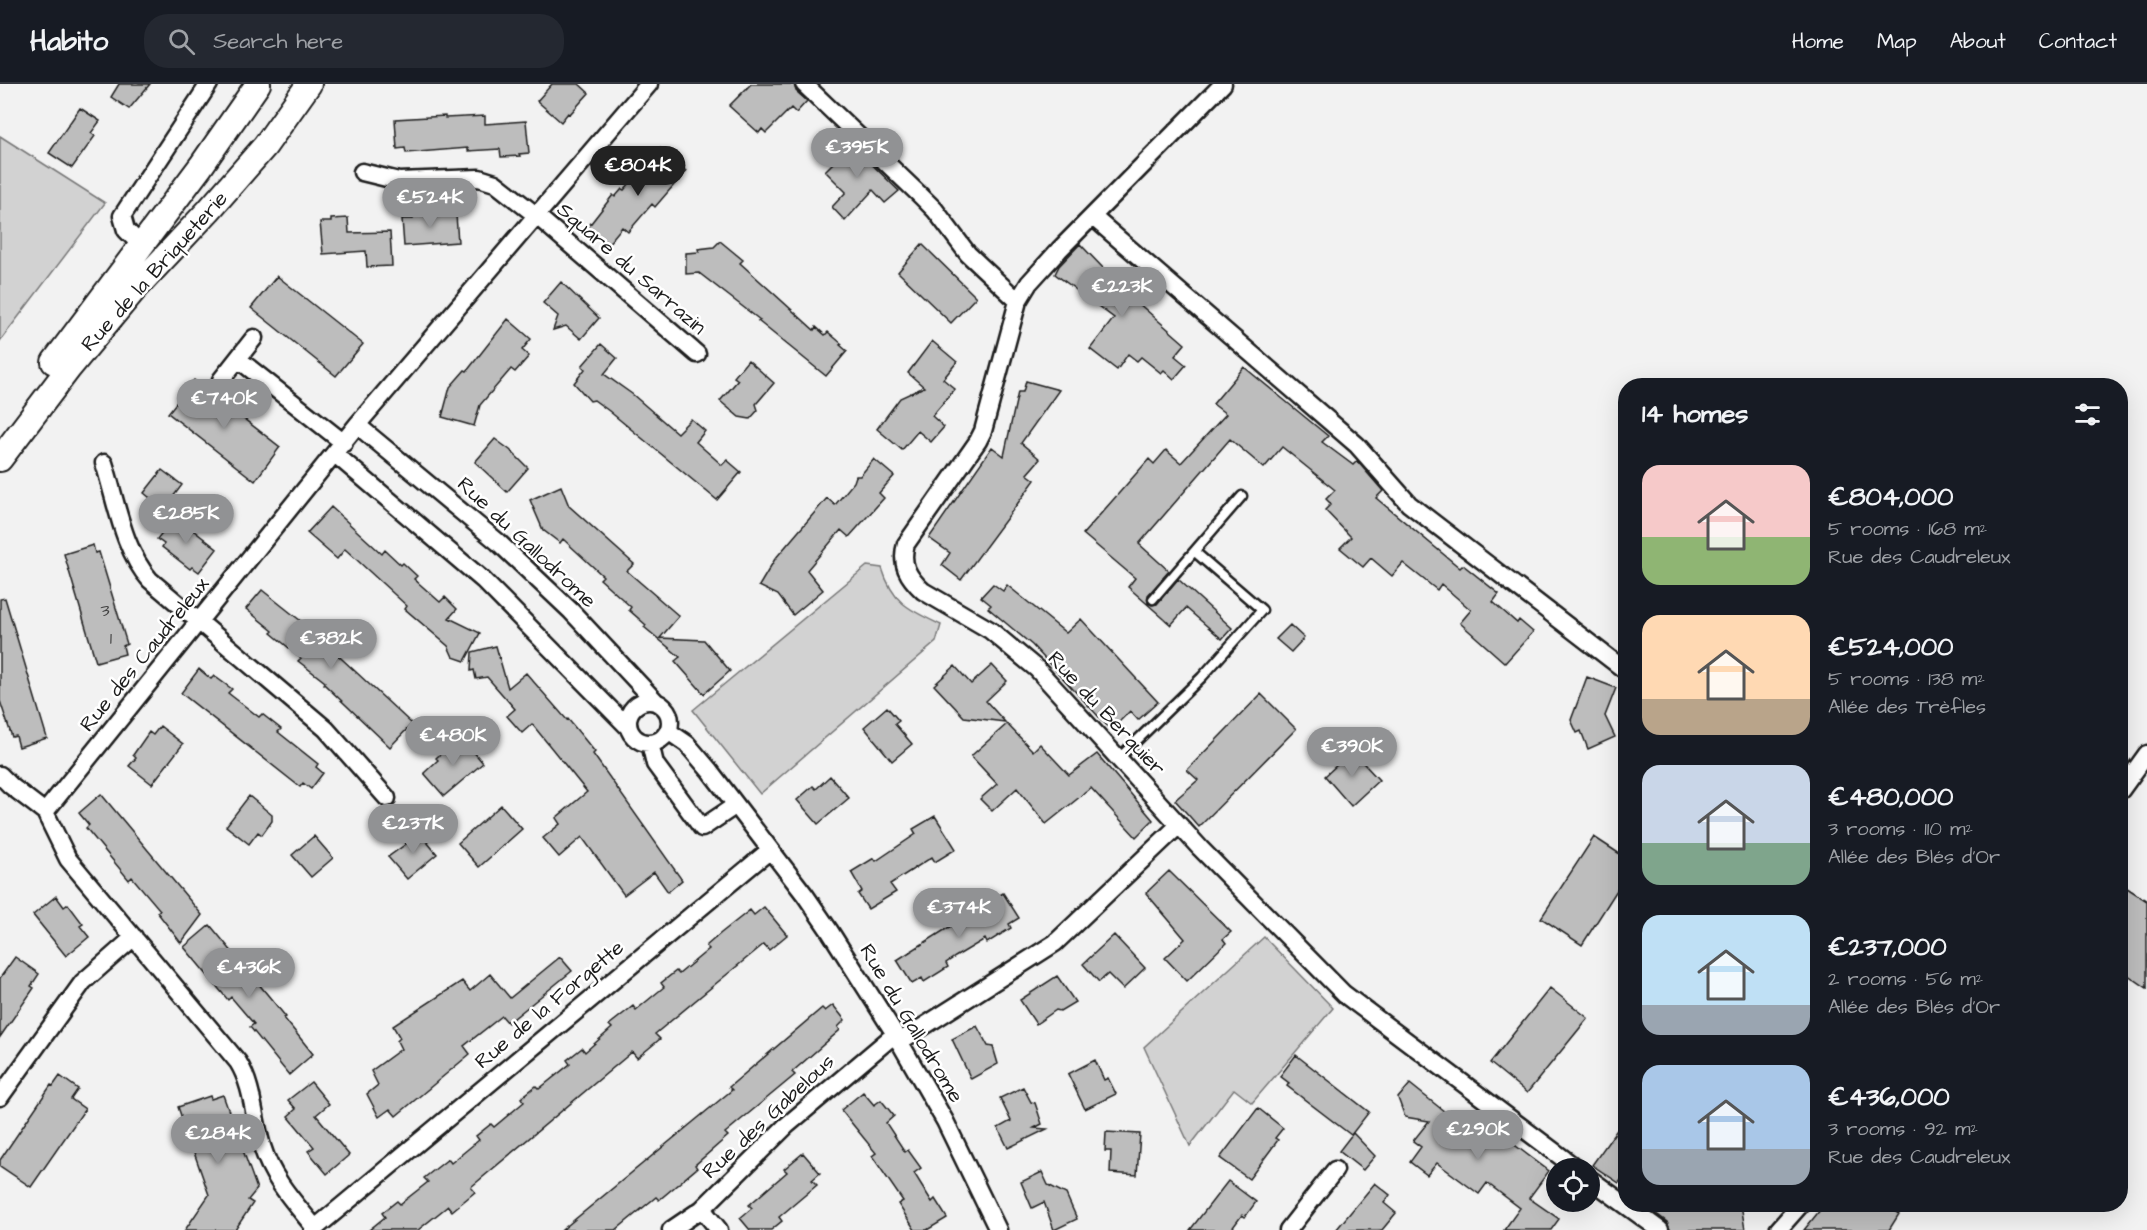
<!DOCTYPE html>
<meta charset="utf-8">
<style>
body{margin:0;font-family:"Architects Daughter",sans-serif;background:#242831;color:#f1f3f6;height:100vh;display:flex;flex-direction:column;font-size:22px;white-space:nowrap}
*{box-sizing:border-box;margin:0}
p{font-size:20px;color:#9ea1a6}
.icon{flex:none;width:33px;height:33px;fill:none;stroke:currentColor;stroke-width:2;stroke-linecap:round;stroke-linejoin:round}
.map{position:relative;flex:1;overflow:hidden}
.panel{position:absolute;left:1618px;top:294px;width:510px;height:834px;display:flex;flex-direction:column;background:#171b24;border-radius:24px;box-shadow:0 6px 24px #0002}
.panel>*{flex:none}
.fabs{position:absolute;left:1546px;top:1074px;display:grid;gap:12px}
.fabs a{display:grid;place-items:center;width:54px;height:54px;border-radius:50%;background:#171b24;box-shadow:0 6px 24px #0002;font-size:30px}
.price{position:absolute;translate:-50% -51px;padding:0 14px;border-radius:21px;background:#919294;color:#fff;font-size:20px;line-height:39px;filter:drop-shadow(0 2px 3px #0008)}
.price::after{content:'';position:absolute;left:50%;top:36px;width:18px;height:14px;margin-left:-9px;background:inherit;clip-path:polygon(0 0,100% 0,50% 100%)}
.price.current{background:#222;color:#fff}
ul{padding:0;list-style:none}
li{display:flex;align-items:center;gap:18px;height:150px;padding:0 24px}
li span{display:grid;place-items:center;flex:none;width:168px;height:120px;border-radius:18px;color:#555}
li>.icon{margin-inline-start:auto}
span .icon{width:72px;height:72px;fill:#fffc;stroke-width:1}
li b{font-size:26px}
h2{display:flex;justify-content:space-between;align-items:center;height:72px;padding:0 24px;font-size:26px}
header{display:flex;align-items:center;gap:36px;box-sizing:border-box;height:84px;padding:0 30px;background:#171b24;border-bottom:2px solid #363941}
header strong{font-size:28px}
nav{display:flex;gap:33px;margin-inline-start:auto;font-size:21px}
.search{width:420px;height:54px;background:#242831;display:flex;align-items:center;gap:15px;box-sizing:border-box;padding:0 21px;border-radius:24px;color:#9ea1a6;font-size:22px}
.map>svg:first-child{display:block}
.green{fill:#d2d2d2;stroke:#777;stroke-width:1.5}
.building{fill:#bdbdbd;stroke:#1c1c1c;stroke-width:1.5}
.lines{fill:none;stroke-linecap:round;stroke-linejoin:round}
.lane-casing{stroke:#1c1c1c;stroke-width:13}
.street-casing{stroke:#1c1c1c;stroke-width:21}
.secondary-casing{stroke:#1c1c1c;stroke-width:28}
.lane{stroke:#fff;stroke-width:8}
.street{stroke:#fff;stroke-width:16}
.secondary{stroke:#fff;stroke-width:24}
.labels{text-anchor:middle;stroke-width:5;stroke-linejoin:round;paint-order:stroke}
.number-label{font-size:18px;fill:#444}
.street-label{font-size:21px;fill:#1c1c1c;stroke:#fff}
</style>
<header>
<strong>Habito</strong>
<div class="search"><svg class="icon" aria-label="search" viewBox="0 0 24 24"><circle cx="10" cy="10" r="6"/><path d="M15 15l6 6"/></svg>Search here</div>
<nav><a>Home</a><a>Map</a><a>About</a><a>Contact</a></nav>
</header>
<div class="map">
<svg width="2147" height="1146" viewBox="0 0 2147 1146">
<rect width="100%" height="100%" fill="#f2f2f2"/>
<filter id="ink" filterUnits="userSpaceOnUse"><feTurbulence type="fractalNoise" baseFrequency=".0167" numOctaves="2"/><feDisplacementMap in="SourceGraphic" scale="12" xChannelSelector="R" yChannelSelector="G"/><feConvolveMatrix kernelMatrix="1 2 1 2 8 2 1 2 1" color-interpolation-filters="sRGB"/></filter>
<g filter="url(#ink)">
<path class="green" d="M0 52 105 119 0 257Z
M867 482 882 484C893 520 910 526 941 541L936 558 760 710 693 626Z
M1264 853 1333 924 1252 1019 1234 1005 1190 1062 1144 963Z"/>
<path class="building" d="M119 0H150L129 25 111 13Z
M552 0H579L589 9 570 30 568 29 561 38 537 17Z
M751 0H794L796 7 807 17 796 29 791 24 766 49 762 45 759 49 729 22Z
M80 24 100 37 91 49 95 52 72 84 49 69Z
M445 32V34L485 32V40L526 37 529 69 519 70 520 72 501 73 500 65 468 67V64L406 69 405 64 397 65 395 35Z
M842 51 899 107 885 119 873 106 845 137 832 123 846 108 825 87 842 70 833 61Z
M660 64 686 87 655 123 652 120 628 148 622 143 608 160 588 143 613 111 615 113 622 105 624 106Z
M445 128 446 132 456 131 458 158 404 162 402 135H413L412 130Z
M348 134 349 149 390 148 392 182 367 183 366 167 323 170 320 138H331V135Z
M720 157 743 176 740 179 814 246 816 243 825 251 828 248 842 260 840 261 847 267 826 292 758 237 760 236 699 189 686 190V169L699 168 698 165 714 163Z
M922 160 976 213 951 239 898 188Z
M1080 160 1129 211 1185 260 1175 272 1186 281 1174 295 1164 286 1161 289 1141 273 1137 277 1128 270 1117 286 1090 265 1114 234 1055 190 1059 182Z
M277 192 363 260 336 292 251 224Z
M561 198 599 234 581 255 566 242 553 246 558 232 543 219Z
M508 235 531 255 522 266 529 272 515 288 511 285 480 321 474 342 442 333 450 303 465 286 467 287Z
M932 257 957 278 943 295 955 305 932 332 944 343 931 358 918 347 902 366 877 345 900 314 924 303 908 289Z
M601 260 617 274 604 290 632 310 677 349 691 335 705 347 696 358 722 381 727 376 741 388 717 416 609 327 594 316 590 317 574 299 585 285 582 282Z
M748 276 774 299 756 320 758 326 750 335 739 333 720 317 738 296 734 293Z
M1244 283 1328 352 1322 358 1353 381 1357 377 1383 407 1376 414 1460 484 1463 481 1499 510 1493 518 1517 539 1519 536 1533 548 1505 579 1460 539 1471 526 1441 500 1437 506 1403 479 1392 492 1371 474 1363 483 1340 464 1351 453 1325 426 1331 420 1326 415 1335 406 1282 363 1264 384 1230 355 1139 460 1169 487 1148 511V519L1152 521 1157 520 1178 495 1232 544 1222 555 1186 524 1171 541 1128 503 1135 494 1083 450 1149 375 1154 380 1166 366 1181 379 1226 330 1213 320Z
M194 296 280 363 255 397 168 329Z
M1026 297 1059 306 1021 359 1040 375 1027 390 1035 396 961 496 942 481 950 469 929 454 992 363 1004 372 1018 308H1023Z
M495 355 510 366 528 384 507 408 475 378Z
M874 375 894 392 879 409 884 414 849 453 841 446 807 486 823 506 793 531 778 511 759 502 775 475 827 414 835 421 854 398 856 392H860Z
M162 386 182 401 161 429 148 418 150 414 144 409Z
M561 402 569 422 634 480 627 487 679 532 660 554 704 556 730 587 704 610 675 577 680 573 644 543 646 541 629 526 631 523 600 495 603 492 563 455 560 459 543 446 530 416Z
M331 423 382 470 385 466 401 481 403 479 417 492 414 495 440 518 445 513 457 525 449 534 480 549 465 577 453 573 448 562 405 525 407 522 345 465 337 475 307 449Z
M175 432 217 465 199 488 192 483 190 485 162 463 164 460 157 455Z
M93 461 95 469 99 468 127 560 123 562 125 570 96 578 64 470Z
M993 500 1003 507 1007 501 1066 549 1081 535 1158 618 1138 636 1130 627 1111 646 1032 561 988 524 991 521 981 513Z
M262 506 301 537 412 640 390 663 324 600 325 598 298 577 301 574 271 549 273 547 246 525Z
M5 514 47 654 19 663 16 652 12 653 0 617V515Z
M1290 541 1304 554 1291 568 1276 555Z
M496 562 508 604 526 589 567 636 568 635 595 668 593 670 682 796 668 808 654 788 624 811 582 753 559 773 543 754 560 740 556 734 587 708 532 640 522 649 507 632 515 625 487 593 476 595 474 586 471 587 472 568Z
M992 581 1007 597 986 617 1005 638 964 633 934 601 955 582 971 600Z
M199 585 211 595 214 592 232 605 228 609 259 633 262 630 281 645 278 648 318 680 316 683 323 689 311 705 303 699 300 703 181 609Z
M1587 593 1616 604 1605 632 1615 653 1588 665 1581 647 1577 649 1571 636Z
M1261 610 1296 645 1199 743 1175 716 1198 696 1187 686Z
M887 623 899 637 895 640 912 660 892 677 864 643Z
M1007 640 1033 667 1040 660 1069 691 1097 670 1153 736 1136 753 1091 704 1046 740 1017 704 992 727 980 715 997 700 971 672Z
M160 642 183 660 152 700 129 682 136 674 133 671 149 648 153 651Z
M463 655 483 679 444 712 424 689 438 676 436 674 449 662 452 665Z
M1352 667 1379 696 1351 722 1325 692Z
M830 692 849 714 818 740 797 716 813 702 816 705Z
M101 710 202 831 181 859 157 828 160 826 132 793 129 796 86 744 89 741 79 729Z
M249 712 272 731V737L262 751 258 748 249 760 226 742Z
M501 721 522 745 479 783 458 759Z
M935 732 956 765 935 778 932 773 890 800 896 808 868 825 858 810 862 807 851 788 874 774 876 777 916 750 913 745Z
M417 746 437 770 407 795 388 773 406 760 404 756Z
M314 752 333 774 311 793 292 771Z
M1594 753 1626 774V792L1582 861 1541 834Z
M1169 787 1231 848 1223 855 1226 859 1187 897 1165 874 1185 855 1146 809Z
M2121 800 2147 817V904L2121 886Z
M1003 809 1019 834 1009 840 1011 844 987 859 985 855 955 873 946 879 948 883 924 898 922 894 912 900 897 876Z
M56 812 64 823 68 820 83 840 80 842 89 853 66 872 33 831Z
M764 823 787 851 769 866 764 860 719 897 655 950 660 955 648 965 637 974 632 968 471 1103 475 1108 452 1127 448 1122 418 1146H369L385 1133 382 1129 397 1117 400 1120 428 1098 424 1094 448 1075 451 1079 479 1056 476 1052 491 1040 494 1043 524 1018 521 1014 536 1002 539 1005 570 980 567 976 582 964 585 968 612 944 609 941 633 922 636 926 664 903 661 899 676 887 679 890 709 865 706 862 721 849 750 826 754 831Z
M210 841 286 933 284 934 313 970 289 991 250 943 254 940 231 913 228 916 184 863Z
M1114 851 1145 884 1123 905 1108 890 1099 898 1083 880Z
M15 873 39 890 31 902 34 904 0 953V894Z
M560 873 572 887 508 939 502 932 464 962 470 970 396 1032 390 1025 379 1033 367 1010 378 1001 371 987 401 965 397 957 400 954 393 942 462 897 470 907 490 890 510 914Z
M1057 892 1075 918 1060 927 1056 926 1036 940 1020 916Z
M1550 904 1588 934 1527 1009 1490 979Z
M833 921 845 936 838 943 840 946 792 988 795 991 725 1049 728 1052 695 1081 697 1084 659 1116 656 1113 616 1146H562L732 1006 729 1003 822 924 825 927Z
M977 942 988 962 993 963 998 980 971 995 952 955Z
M1296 971 1369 1028 1351 1051 1287 1002 1289 999 1280 992Z
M1095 976 1104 996 1108 994 1116 1010 1085 1025 1068 990Z
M60 992 78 1005 71 1015 85 1025 31 1103 0 1082V1076L51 1001 53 1002Z
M311 998 329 1020 316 1031 349 1071 327 1090 308 1067 314 1063 288 1032 296 1025 288 1016Z
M1410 1000 1485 1060 1496 1047 1549 1087 1529 1114 1559 1135 1551 1146H1504L1520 1124 1487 1099 1479 1110 1437 1079 1427 1091 1410 1078 1421 1063 1413 1057 1429 1037 1405 1033 1398 1014Z
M1023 1003 1031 1018 1035 1019 1042 1040 1034 1044 1047 1045 1008 1064 998 1044 1011 1037 1000 1014Z
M863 1008 874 1021 881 1016 894 1032 886 1039 905 1068 908 1066 921 1084 914 1089 932 1118 935 1115 947 1134 927 1146H915L898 1120 903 1117 872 1072 876 1069 841 1026Z
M223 1011 257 1105 248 1116 253 1119 235 1146H185L209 1111 178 1023 210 1012 211 1015Z
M1258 1024 1283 1044 1275 1054 1278 1056 1249 1095 1220 1074Z
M1626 1033V1089L1619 1099 1592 1081Z
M1106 1048 1140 1050 1137 1091 1110 1089 1111 1067H1105Z
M1353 1049 1375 1072 1363 1086 1339 1067Z
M803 1069 820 1089 812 1096 817 1101 779 1133 782 1137 771 1146H750L740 1134 752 1124 749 1121 787 1088 784 1085Z
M1042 1088 1048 1101 1066 1110 1077 1135 1054 1146 1044 1118 1032 1124 1021 1098Z
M1228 1097 1256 1118 1245 1133 1242 1131 1231 1146H1190Z
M1375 1099 1390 1111 1384 1119 1396 1129 1382 1146H1336Z
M1659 1120H1741L1745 1146H1670L1667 1138 1654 1128Z
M1825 1120H1883L1899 1130 1889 1146H1804Z"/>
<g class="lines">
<defs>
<path id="lane" d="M1153 515 1242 412
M1119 674 1202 593 1262 526 1195 468"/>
<path id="street" d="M804 0 921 112 935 126 968 170 1018 217
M1223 0 1059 166 1029 199 1018 217 983 347 978 357 906 460C900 480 908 493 923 507L990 546 1037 585 1200 764 1344 910 1576 1084
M362 88 399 97 479 94 495 99 537 132 697 270
M1093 133 1357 361 1409 420 1626 587
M141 161 126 146 122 132 209 0
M238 275 344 359
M221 296 254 254
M357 341 498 458 571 527 657 619
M335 370 483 496 628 643
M104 379C116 416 123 466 150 496L326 645 387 714
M628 638a21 21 0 1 1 42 0a21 21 0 1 1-42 0Z
M668 647 687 660 710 687 805 811 829 846 895 950 945 1037 998 1146
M650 659 655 680 702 744 736 721
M0 691 11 702 45 728
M2121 706 2147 670
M899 958 1055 859 1179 741
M0 1013 83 898 134 853
M1590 1095 1660 1146
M702 1125 719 1146
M315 1144C294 1118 272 1095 262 1062 253 1034 254 1004 238 978L68 775 45 728 357 341 649 0
M313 1146 770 766
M671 1146 702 1125 786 1042 895 950
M1288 1146 1335 1086
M1778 1146 1801 1120"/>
<path id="secondary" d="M54 278 201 82 258 0
M0 375 69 284 133 207 209 126 265 62 309 0"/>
</defs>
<use href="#lane" class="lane-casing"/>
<use href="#street" class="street-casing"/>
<use href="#secondary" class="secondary-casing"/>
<use href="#lane" class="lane"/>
<use href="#street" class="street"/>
<use href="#secondary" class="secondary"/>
</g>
</g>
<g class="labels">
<g class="number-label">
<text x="105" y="532">3</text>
<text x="111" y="560">1</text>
</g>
<g class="street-label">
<text transform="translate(632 184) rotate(41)" y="7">Square du Sarrazin</text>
<text transform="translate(154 187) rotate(-48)" y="7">Rue de la Briqueterie</text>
<text transform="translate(527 458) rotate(43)" y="7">Rue du Gallodrome</text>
<text transform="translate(144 570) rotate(-51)" y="7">Rue des Caudreleux</text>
<text transform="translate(1107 629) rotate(47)" y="7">Rue du Berquier</text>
<text transform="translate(549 920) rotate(-40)" y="7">Rue de la Forgette</text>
<text transform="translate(912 939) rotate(59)" y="7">Rue du Gallodrome</text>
<text transform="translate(768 1032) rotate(-43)" y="7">Rue des Gabelous</text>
</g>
</g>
</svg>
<div class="fabs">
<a><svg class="icon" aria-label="locate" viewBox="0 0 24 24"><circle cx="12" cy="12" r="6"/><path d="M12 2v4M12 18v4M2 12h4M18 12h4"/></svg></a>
</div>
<b class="price" style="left:857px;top:95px">€395K</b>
<b class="price current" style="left:638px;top:113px">€804K</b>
<b class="price" style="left:430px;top:145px">€524K</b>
<b class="price" style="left:1122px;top:234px">€223K</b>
<b class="price" style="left:224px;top:346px">€740K</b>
<b class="price" style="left:186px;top:461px">€285K</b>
<b class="price" style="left:331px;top:586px">€382K</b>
<b class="price" style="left:453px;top:683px">€480K</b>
<b class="price" style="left:1352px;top:694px">€390K</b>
<b class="price" style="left:413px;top:771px">€237K</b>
<b class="price" style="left:959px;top:855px">€374K</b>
<b class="price" style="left:249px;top:915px">€436K</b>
<b class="price" style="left:1478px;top:1077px">€290K</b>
<b class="price" style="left:218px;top:1081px">€284K</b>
<section class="panel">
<h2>14 homes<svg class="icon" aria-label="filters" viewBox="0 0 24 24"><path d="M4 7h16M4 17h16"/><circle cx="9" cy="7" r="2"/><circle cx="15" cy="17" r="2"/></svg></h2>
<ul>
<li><span style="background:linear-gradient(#f6c9c9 60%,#8fb573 0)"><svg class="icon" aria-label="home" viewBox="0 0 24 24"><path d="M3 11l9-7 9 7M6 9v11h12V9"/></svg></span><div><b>€804,000</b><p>5 rooms · 168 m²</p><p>Rue des Caudreleux</p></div></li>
<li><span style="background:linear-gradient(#ffd9b3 70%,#b9a48a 0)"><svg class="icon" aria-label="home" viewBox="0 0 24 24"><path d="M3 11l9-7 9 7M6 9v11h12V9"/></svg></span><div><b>€524,000</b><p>5 rooms · 138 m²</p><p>Allée des Trèfles</p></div></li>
<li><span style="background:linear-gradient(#c9d6e8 65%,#7fa58c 0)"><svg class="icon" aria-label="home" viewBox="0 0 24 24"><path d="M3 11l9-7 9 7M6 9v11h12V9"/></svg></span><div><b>€480,000</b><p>3 rooms · 110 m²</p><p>Allée des Blés d'Or</p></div></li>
<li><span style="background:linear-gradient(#bfe0f5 75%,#9aa5b1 0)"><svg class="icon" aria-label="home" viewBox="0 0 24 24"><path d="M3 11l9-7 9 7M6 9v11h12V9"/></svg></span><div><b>€237,000</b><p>2 rooms · 56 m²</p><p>Allée des Blés d'Or</p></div></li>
<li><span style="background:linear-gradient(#a9c7e8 70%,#9aa5b1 0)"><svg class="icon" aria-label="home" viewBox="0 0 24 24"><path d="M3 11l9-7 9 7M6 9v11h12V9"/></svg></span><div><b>€436,000</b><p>3 rooms · 92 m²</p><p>Rue des Caudreleux</p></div></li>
</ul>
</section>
</div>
